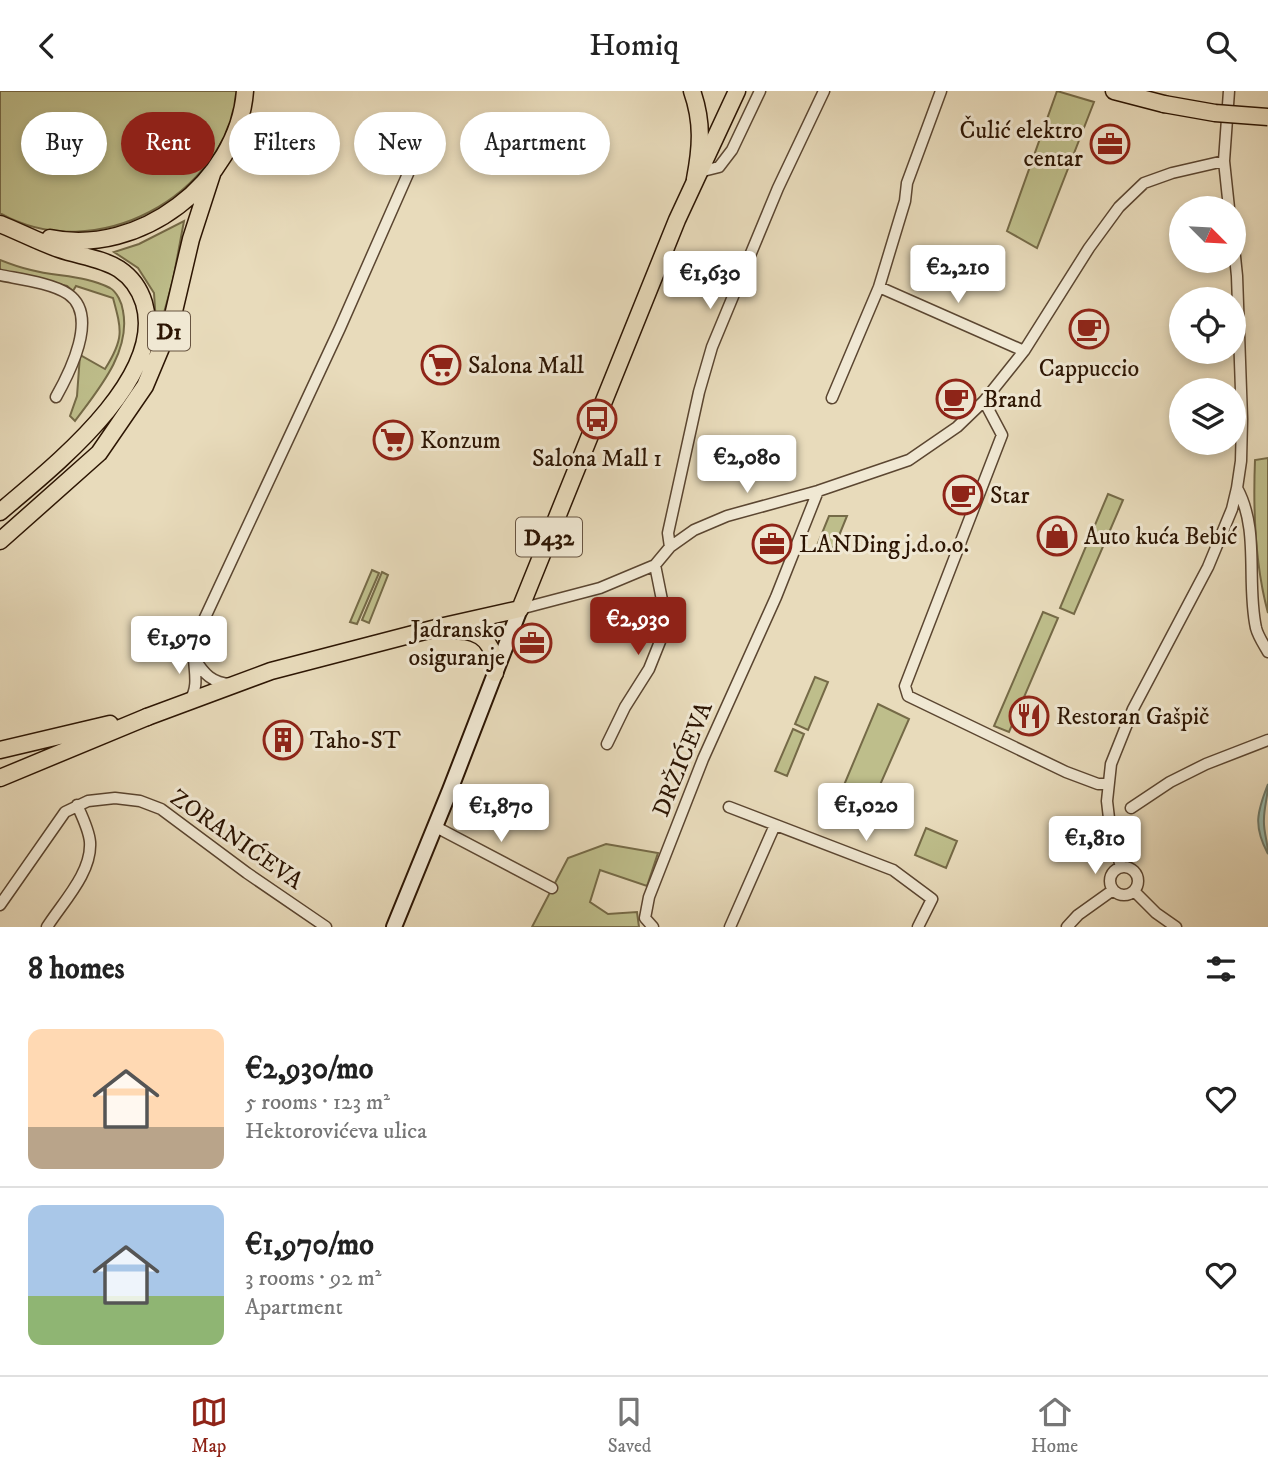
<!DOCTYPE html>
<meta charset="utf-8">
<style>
body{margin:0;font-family:"IM FELL DW Pica",serif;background:#f6f6f6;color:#222;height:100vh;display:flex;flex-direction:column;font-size:26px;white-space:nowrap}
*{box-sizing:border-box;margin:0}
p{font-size:23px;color:#767676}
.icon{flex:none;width:38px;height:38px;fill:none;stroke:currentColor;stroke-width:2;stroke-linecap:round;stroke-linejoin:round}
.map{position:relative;height:836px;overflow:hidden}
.drawer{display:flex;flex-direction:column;background:#fff;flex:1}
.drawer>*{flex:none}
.guide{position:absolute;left:21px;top:21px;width:700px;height:63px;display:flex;gap:14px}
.needle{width:46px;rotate:114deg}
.buttons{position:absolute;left:1169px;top:105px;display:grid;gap:14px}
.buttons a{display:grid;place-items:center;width:77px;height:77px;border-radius:50%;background:#fff;box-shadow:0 4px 10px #0003;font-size:35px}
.price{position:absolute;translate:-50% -60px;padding:0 16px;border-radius:7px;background:#fff;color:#222;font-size:23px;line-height:46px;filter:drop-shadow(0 2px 4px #0008)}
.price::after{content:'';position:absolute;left:50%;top:42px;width:21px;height:16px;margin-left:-10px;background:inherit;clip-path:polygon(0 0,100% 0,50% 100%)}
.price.on{background:#8f2418;color:#fff}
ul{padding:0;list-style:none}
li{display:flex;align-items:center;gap:21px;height:175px;padding:0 28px}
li+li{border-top:2px solid #e0e0e0}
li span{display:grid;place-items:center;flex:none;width:196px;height:140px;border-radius:14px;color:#555}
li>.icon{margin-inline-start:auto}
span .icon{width:84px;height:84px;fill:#fffc;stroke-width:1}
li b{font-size:30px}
h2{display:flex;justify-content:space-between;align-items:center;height:84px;padding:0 28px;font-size:30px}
.pill{padding:0 24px;border-radius:32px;background:#fff;box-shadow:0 4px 10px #0003;font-size:24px;line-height:63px}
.pill.on{background:#8f2418;color:#fff}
header{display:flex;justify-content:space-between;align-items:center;height:91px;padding:0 28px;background:#fff;font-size:32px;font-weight:600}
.dock{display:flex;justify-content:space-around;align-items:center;height:98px;border-top:2px solid #e0e0e0;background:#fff;font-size:19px;color:#767676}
.dock a{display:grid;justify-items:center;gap:4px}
.dock .on{color:#8f2418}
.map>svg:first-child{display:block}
.green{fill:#bebe8b;stroke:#756a47;stroke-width:2}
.water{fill:#97bbae;stroke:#6c796a;stroke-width:2}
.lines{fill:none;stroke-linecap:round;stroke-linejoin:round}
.minor-casing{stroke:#5b4631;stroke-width:13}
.secondary-casing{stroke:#2c1503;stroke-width:18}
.primary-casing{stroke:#2c1503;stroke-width:19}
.trunk-casing{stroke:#2c1503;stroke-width:19}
.minor{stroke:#f0e8d3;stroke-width:10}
.secondary{stroke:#f0e8d3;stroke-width:14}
.primary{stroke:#e8dbbb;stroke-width:16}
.trunk{stroke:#e8dbbb;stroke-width:16}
.trunk-bridge-casing{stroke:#2c1503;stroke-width:19;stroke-linecap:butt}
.trunk-bridge{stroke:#e8dbbb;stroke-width:16}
.labels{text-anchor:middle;stroke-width:6;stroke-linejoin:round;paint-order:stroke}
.shield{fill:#f0e8d3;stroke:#675441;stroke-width:2}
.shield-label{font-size:23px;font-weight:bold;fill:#2c1503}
.poi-label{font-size:24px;fill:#2c1503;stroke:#f0e8d3;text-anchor:start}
.street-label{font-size:24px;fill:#2c1503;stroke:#f0e8d3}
</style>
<header><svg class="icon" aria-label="back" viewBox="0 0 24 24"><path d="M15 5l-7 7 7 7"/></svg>Homiq<svg class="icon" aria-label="search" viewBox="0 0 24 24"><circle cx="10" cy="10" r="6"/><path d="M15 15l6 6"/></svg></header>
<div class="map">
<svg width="1268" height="836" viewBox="0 0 1268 836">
<rect width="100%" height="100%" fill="#e8dbbb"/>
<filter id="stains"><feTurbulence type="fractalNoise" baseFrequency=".00286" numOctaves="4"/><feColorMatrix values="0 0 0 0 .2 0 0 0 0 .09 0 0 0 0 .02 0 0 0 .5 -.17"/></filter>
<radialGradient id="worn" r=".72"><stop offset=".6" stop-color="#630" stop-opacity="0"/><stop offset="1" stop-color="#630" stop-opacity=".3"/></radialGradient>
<path class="green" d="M0 0H239C223 106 96 176 0 122Z
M1057 0 1094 11 1037 157 1007 140Z
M184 130 173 189 157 247 154 202 138 177 114 161 139 153Z
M0 169C10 173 21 177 31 179 57 186 85 184 110 197 117 201 122 212 123 220 131 261 98 299 75 330L70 325 77 305 80 264 105 278C124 248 122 240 113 207L76 195 73 200 67 195 0 180Z
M1268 367V522C1255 474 1253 419 1255 369Z
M1108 403 1123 409 1074 523 1060 517Z
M829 425H847L834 457 818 452Z
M372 479 379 482 357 533 350 531Z
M382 481 388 484 369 532 362 529Z
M1043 521 1058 527 1009 641 994 635Z
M815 586 828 591 808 639 795 633Z
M878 613 909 628 869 719 839 706Z
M793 638 804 643 787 685 775 680Z
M926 737 957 750 946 777 915 764Z
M606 753 658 762 647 795 600 779 590 811 608 823 637 821 639 836H532L568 767Z"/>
<path class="water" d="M1268 693C1268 705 1264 716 1264 728 1263 740 1268 751 1268 763 1253 735 1257 721 1268 693Z"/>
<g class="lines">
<defs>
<path id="minor" d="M699 81 719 76 732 59 760 0
M1229 117 1224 70 1229 0
M0 184C19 188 52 192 68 203 99 224 70 281 56 306
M879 196 1024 260
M832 307 879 196 905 110 907 92 941 0
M984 310 1002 344 905 595 908 605 1066 681 1098 693H1107
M1237 397C1260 439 1246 491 1256 537 1258 545 1264 554 1268 561
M670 456 668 442 699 301 712 256 778 97 824 0
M520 518 600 497 655 474 670 456 694 439 727 425 818 400 909 369 957 336 984 310 1024 260 1089 157 1119 116 1144 92 1172 82 1224 70
M194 567C204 583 212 592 231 593
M190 609C200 594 193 577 194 560 195 551 199 542 202 533L340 237 422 51
M607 653 625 616 649 578 663 543 662 509 655 474
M729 716 893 779 932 808 918 836
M1131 717 1170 691 1206 673 1268 649
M436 736 552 797
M1121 776 1110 736 1107 710 1111 673 1133 618 1208 476 1232 418 1237 397 1241 370 1242 328 1237 185 1234 156
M1110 790a14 14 0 1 1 28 0a14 14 0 1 1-28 0Z
M1134 800 1156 822 1176 836
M0 814 65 721 88 710 115 707 140 710 161 718 247 782 326 836
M47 836C62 812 92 782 90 751 89 739 82 725 77 714
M653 836 645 827 649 806 703 668 776 506 818 400
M730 836 775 734
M1067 836 1078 824 1113 799"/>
<path id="secondary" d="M394 836 450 699 520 518"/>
<path id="primary" d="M449 538C455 540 460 539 466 540 490 544 495 562 495 582
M147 626 271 580 444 535 520 518 677 129 737 0"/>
<path id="trunk" d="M692 0C703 31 701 57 695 88
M1114 0 1164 13
M0 133C20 141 39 151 59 158 79 165 102 167 119 178 131 186 140 199 144 212 167 288 50 378 0 421
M50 147C139 166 238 91 245 0
M0 450 99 362 145 295 171 233 191 148 213 80
M0 659 110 633
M0 687 147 626"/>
</defs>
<use href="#minor" class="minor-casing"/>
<use href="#secondary" class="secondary-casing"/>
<use href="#primary" class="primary-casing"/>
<use href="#trunk" class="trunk-casing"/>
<use href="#minor" class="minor"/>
<use href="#secondary" class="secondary"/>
<use href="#primary" class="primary"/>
<use href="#trunk" class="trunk"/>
<defs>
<path id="trunk-bridge" d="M1164 13 1215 22 1268 26"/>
</defs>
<use href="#trunk-bridge" class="trunk-bridge-casing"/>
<use href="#trunk-bridge" class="trunk-bridge"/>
</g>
<defs>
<symbol id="office-ring" viewBox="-11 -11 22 22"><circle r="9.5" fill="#f0e8d3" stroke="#8f2418" stroke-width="1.5"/><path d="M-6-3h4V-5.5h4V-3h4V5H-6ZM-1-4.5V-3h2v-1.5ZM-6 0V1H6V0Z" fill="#8f2418"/></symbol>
<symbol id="cafe-ring" viewBox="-11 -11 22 22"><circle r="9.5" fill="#f0e8d3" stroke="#8f2418" stroke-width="1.5"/><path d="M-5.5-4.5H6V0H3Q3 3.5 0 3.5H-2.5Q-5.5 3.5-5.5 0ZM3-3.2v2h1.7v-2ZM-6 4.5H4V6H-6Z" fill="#8f2418"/></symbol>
<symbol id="supermarket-ring" viewBox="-11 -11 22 22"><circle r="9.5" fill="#f0e8d3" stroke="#8f2418" stroke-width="1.5"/><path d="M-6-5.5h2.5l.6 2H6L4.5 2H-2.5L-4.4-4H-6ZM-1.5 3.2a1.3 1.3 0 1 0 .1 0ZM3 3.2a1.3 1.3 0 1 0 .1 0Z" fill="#8f2418"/></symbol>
<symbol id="bus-ring" viewBox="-11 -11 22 22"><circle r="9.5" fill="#f0e8d3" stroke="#8f2418" stroke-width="1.5"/><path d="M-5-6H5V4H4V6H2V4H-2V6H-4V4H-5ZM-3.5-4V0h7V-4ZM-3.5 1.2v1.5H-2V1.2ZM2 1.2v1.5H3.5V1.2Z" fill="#8f2418"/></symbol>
<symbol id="shop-ring" viewBox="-11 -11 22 22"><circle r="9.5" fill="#f0e8d3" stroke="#8f2418" stroke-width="1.5"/><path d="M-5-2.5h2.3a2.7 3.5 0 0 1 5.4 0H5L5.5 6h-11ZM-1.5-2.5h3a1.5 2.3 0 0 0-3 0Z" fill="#8f2418"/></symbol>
<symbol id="restaurant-ring" viewBox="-11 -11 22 22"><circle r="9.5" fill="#f0e8d3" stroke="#8f2418" stroke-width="1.5"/><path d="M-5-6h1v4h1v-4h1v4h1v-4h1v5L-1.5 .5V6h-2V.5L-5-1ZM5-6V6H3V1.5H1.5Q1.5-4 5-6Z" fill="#8f2418"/></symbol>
<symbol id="building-ring" viewBox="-11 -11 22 22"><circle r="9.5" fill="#f0e8d3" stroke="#8f2418" stroke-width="1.5"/><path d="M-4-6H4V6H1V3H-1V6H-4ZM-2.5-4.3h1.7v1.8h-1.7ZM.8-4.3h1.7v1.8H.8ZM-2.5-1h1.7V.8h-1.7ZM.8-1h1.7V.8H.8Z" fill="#8f2418"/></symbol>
</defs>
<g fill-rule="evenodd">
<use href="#office-ring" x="1088" y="31" width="44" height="44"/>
<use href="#cafe-ring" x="1067" y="216" width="44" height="44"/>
<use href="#supermarket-ring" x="419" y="252" width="44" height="44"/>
<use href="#cafe-ring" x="934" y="286" width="44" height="44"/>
<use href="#bus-ring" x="575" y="306" width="44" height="44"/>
<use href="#supermarket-ring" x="371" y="327" width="44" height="44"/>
<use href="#cafe-ring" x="941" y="382" width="44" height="44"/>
<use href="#shop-ring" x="1035" y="423" width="44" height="44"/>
<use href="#office-ring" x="750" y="431" width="44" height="44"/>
<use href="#office-ring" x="510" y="530" width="44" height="44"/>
<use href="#restaurant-ring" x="1007" y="603" width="44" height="44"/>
<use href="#building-ring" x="261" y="627" width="44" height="44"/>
</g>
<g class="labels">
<g class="shield">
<rect x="148" y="220.5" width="42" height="39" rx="5"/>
<rect x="516" y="426.5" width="66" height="39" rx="5"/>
</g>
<g class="shield-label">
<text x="169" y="248">D1</text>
<text x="549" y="454">D432</text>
</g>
<g class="poi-label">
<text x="1083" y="47" text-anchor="end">Čulić elektro<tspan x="1083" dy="28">centar</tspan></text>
<text x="468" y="282">Salona Mall</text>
<text x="1089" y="285" text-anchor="middle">Cappuccio</text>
<text x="983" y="316">Brand</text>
<text x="420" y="357">Konzum</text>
<text x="597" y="375" text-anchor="middle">Salona Mall 1</text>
<text x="990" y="412">Star</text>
<text x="1084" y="453">Auto kuća Bebić</text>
<text x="799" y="461">LANDing j.d.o.o.</text>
<text x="505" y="546" text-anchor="end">Jadransko<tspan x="505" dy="28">osiguranje</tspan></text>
<text x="1056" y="633">Restoran Gašpič</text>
<text x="310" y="657">Taho-ST</text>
</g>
<g class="street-label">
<text transform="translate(682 668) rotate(-68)" y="8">DRŽIĆEVA</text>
<text transform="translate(237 748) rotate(35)" y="8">ZORANIĆEVA</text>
</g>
</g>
<rect width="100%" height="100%" filter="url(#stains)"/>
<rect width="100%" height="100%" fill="url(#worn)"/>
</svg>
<div class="buttons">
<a><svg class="needle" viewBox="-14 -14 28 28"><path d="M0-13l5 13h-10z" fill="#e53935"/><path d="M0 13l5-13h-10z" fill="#767676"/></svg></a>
<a><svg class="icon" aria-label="locate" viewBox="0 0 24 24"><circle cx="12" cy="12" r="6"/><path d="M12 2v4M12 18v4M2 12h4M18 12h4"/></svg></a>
<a><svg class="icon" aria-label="layers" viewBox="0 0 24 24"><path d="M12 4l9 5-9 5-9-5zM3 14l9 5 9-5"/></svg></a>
</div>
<b class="price" style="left:958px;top:214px">€2,210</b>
<b class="price" style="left:710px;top:220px">€1,630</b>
<b class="price" style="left:747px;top:404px">€2,080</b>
<b class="price on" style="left:638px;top:566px">€2,930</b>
<b class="price" style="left:179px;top:585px">€1,970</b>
<b class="price" style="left:866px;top:752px">€1,020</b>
<b class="price" style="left:501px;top:753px">€1,870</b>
<b class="price" style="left:1095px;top:785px">€1,810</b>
<div class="guide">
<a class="pill">Buy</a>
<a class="pill on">Rent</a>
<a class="pill">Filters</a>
<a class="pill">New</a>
<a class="pill">Apartment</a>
</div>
</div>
<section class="drawer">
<h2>8 homes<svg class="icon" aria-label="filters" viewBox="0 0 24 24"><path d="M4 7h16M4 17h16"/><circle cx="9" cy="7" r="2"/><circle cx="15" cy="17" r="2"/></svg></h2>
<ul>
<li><span style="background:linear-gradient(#ffd9b3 70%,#b9a48a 0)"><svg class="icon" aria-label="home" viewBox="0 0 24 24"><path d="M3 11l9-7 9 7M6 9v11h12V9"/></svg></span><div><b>€2,930/mo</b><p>5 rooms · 123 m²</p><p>Hektorovićeva ulica</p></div><svg class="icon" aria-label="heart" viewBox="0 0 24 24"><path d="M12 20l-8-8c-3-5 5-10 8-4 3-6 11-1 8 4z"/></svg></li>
<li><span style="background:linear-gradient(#a9c7e8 65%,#8fb573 0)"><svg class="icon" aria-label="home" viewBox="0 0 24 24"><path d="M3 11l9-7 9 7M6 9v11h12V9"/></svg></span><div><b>€1,970/mo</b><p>3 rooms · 92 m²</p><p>Apartment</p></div><svg class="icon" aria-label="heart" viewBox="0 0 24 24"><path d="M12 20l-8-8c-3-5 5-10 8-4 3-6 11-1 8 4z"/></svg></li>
</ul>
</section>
<nav class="dock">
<a class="on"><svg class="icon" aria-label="map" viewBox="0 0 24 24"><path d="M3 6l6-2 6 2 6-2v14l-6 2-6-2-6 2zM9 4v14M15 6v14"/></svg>Map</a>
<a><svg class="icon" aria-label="saved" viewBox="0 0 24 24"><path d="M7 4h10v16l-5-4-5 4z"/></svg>Saved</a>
<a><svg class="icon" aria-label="home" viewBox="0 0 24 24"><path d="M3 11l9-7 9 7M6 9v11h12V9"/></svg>Home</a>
</nav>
